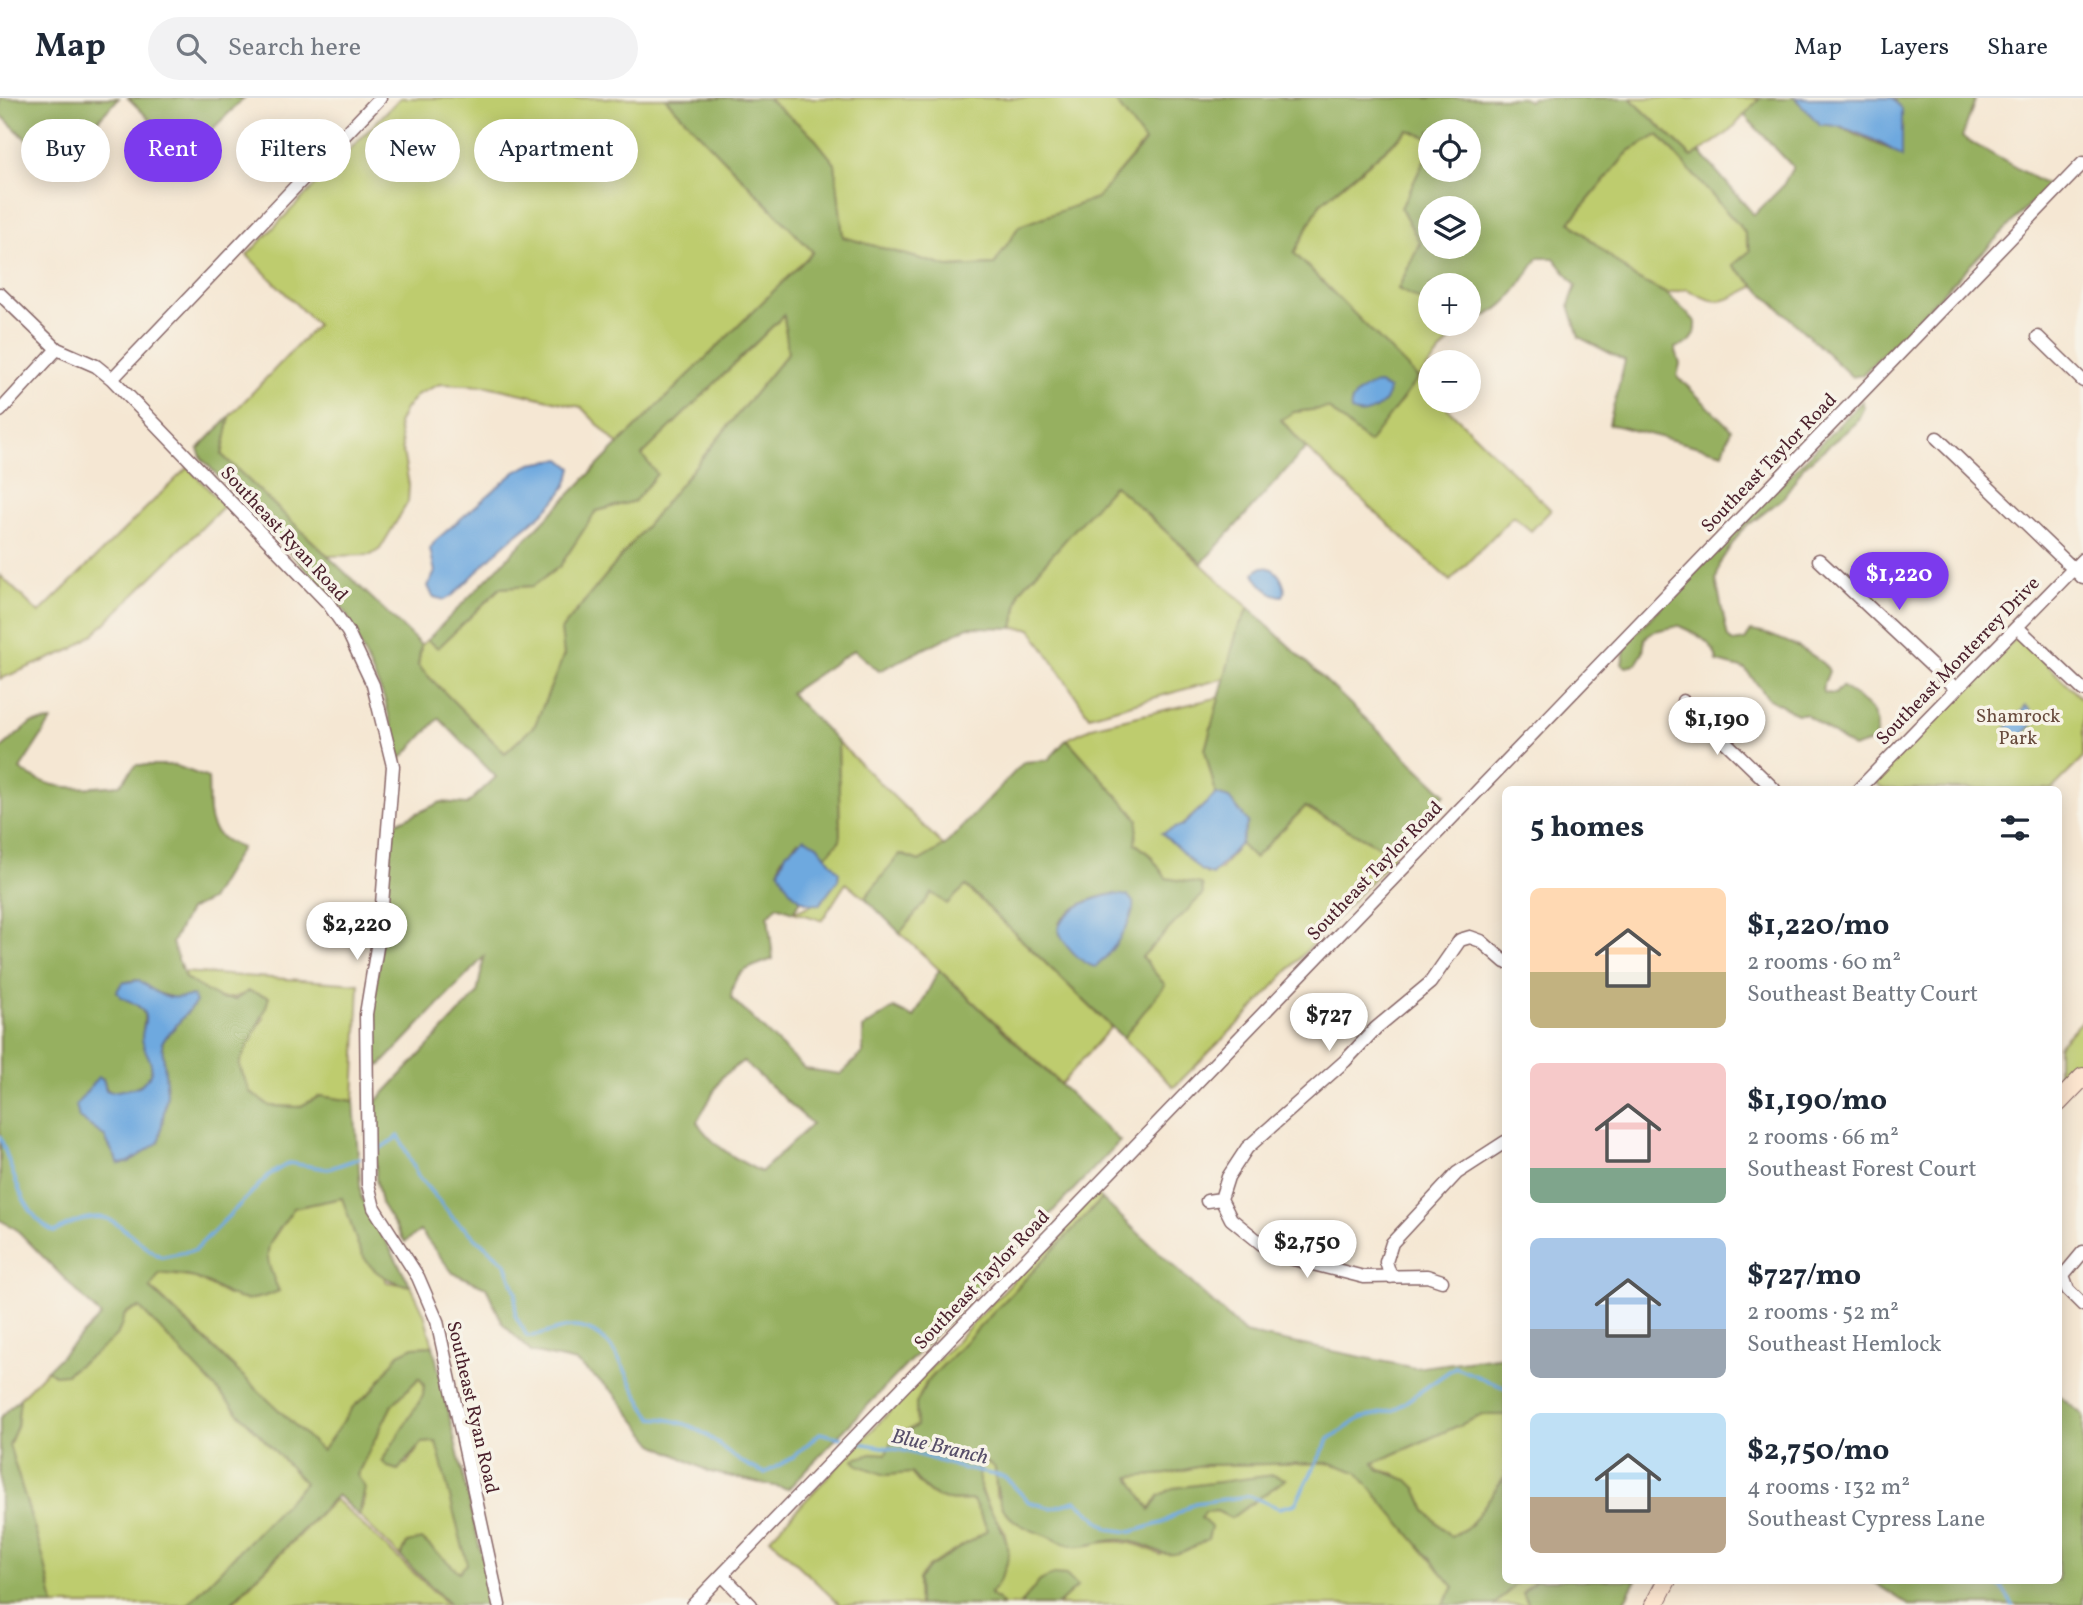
<!DOCTYPE html>
<meta charset="utf-8">
<style>
body{margin:0;font-family:Vollkorn,serif;background:#f2f2f3;color:#1f2937;height:100vh;display:flex;flex-direction:column;font-size:26px;white-space:nowrap}
*{box-sizing:border-box;margin:0}
p{font-size:23px;color:#747a83}
.icon{flex:none;width:38px;height:38px;fill:none;stroke:currentColor;stroke-width:2;stroke-linecap:round;stroke-linejoin:round}
.map{position:relative;flex:1;overflow:hidden}
.panel{position:absolute;left:1502px;top:688px;width:560px;height:798px;display:flex;flex-direction:column;background:#fff;border-radius:10px;box-shadow:0 4px 18px #0003}
.panel>*{flex:none}
.hud{position:absolute;left:21px;top:21px;width:665px;height:63px;display:flex;gap:14px}
.buttons{position:absolute;left:1418px;top:21px;display:grid;gap:14px}
.buttons a{display:grid;place-items:center;width:63px;height:63px;border-radius:50%;background:#fff;box-shadow:0 4px 18px #0003;font-size:35px}
.price{position:absolute;translate:-50% -60px;padding:0 16px;border-radius:24px;background:#fff;color:#222;font-size:23px;line-height:46px;filter:drop-shadow(0 2px 4px #0008)}
.price::after{content:'';position:absolute;left:50%;top:42px;width:21px;height:16px;margin-left:-10px;background:inherit;clip-path:polygon(0 0,100% 0,50% 100%)}
.price.on{background:#7c3aed;color:#fff}
ul{padding:0;list-style:none}
li{display:flex;align-items:center;gap:21px;height:175px;padding:0 28px}
li span{display:grid;place-items:center;flex:none;width:196px;height:140px;border-radius:10px;color:#555}
li>.icon{margin-inline-start:auto}
span .icon{width:84px;height:84px;fill:#fffc;stroke-width:1}
li b{font-size:30px}
h2{display:flex;justify-content:space-between;align-items:center;height:84px;padding:0 28px;font-size:30px}
.tag{padding:0 24px;border-radius:32px;background:#fff;box-shadow:0 4px 18px #0003;font-size:24px;line-height:63px}
.tag.on{background:#7c3aed;color:#fff}
header{display:flex;align-items:center;gap:42px;box-sizing:border-box;height:98px;padding:0 35px;background:#fff;border-bottom:2px solid #e0e1e3}
header strong{font-size:33px}
nav{display:flex;gap:38px;margin-inline-start:auto;font-size:24px}
.search{width:490px;height:63px;background:#f2f2f3;display:flex;align-items:center;gap:18px;box-sizing:border-box;padding:0 24px;border-radius:38px;color:#747a83;font-size:26px}
.map>svg:first-child{display:block}
.green{fill:#becc6e;stroke:#84764c;stroke-width:2}
.forest{fill:#96b061;stroke:#706846;stroke-width:2;fill-rule:evenodd}
.water{fill:#6ea9df;stroke:#5c6485;stroke-width:2}
.lines{fill:none;stroke-linecap:round;stroke-linejoin:round}
.stream{stroke:#6ea9df;stroke-width:3.5}
.minor-casing{stroke:#866566;stroke-width:15}
.secondary-casing{stroke:#866566;stroke-width:20}
.minor{stroke:#fff;stroke-width:12}
.secondary{stroke:#fce5cf;stroke-width:18}
.labels{text-anchor:middle;stroke-width:7;stroke-linejoin:round;paint-order:stroke}
.street-label{font-size:19px;fill:#4a1f2b;stroke:#f7f3e8}
.park-label{font-size:19px;fill:#674a3c;stroke:#f7f3e8}
.water-label{font-size:21px;font-style:italic;fill:#574f6a;stroke:#f7f3e8}
</style>
<header>
<strong>Map</strong>
<div class="search"><svg class="icon" aria-label="search" viewBox="0 0 24 24"><circle cx="10" cy="10" r="6"/><path d="M15 15l6 6"/></svg>Search here</div>
<nav><a>Map</a><a>Layers</a><a>Share</a></nav>
</header>
<div class="map">
<svg width="2083" height="1507" viewBox="0 0 2083 1507">
<rect width="100%" height="100%" fill="#f7f3e8"/>
<filter id="ink" filterUnits="userSpaceOnUse"><feTurbulence type="fractalNoise" baseFrequency=".0143" numOctaves="2"/><feDisplacementMap in="SourceGraphic" scale="14" xChannelSelector="R" yChannelSelector="G"/><feConvolveMatrix kernelMatrix="1 2 1 2 8 2 1 2 1" color-interpolation-filters="sRGB"/></filter>
<filter id="wash" filterUnits="userSpaceOnUse"><feTurbulence type="fractalNoise" baseFrequency=".00686" numOctaves="4" result="noise"/><feDisplacementMap in="SourceGraphic" scale="28" xChannelSelector="R" yChannelSelector="G"/><feGaussianBlur stdDeviation="1.57" result="paint"/><feColorMatrix in="noise" values="0 0 0 0 0 0 0 0 0 0 0 0 0 0 0 0 0 1.4 0 .05"/><feComposite in="paint" operator="in"/></filter>
<g filter="url(#wash)">
<rect width="100%" height="100%" fill="#f5e7d3"/>
<path class="green" d="M400 0H665L813 154 618 347 581 309 487 288 440 286 418 296 405 311 398 326 409 387 408 404 380 451 371 457 328 458 222 357 230 318 317 227 247 157Z
M767 0H1113L1145 43 1097 100 1019 128 994 167 949 169 843 139 835 66 811 36Z
M1630 0H1760L1729 34 1692 59Z
M1409 32 1430 40V51L1401 110 1420 144 1398 191 1430 207V226H1464L1418 281 1430 292V303H1440L1551 412 1531 433 1513 418 1450 483 1306 350 1281 322 1294 314 1328 310 1417 281 1294 155 1320 106Z
M1658 37 1744 133 1750 153 1734 167 1755 188C1724 204 1719 210 1687 191L1667 196 1635 180 1570 124 1629 53Z
M784 217 788 255 562 531 564 557 535 628 505 655 418 568 421 547 427 542 438 550 500 490 533 488 560 468 596 413 635 403 642 357Z
M188 369 224 408 95 535 73 551 0 581V477L39 515Z
M1114 386 1249 510 1238 530 1225 580 1089 618 1031 531 1013 530 1020 493Z
M2018 538 2083 602V660L2052 691H1883L1874 683Z
M1220 599 1205 652 1216 696 1169 739 1207 776 1220 772 1240 746 1254 760 1305 709 1395 757 1249 915 1174 989 1123 940 1165 887 1141 860 1169 830C1167 790 1169 771 1135 745L1137 721 1067 641 1095 628Z
M838 644 944 748 919 763 900 756 865 800 846 785 822 822 793 814C822 804 833 800 833 767L825 759 840 742Z
M966 788 1111 929 1061 986 900 835 932 795Z
M183 874 359 886 354 1003 320 998 299 1009 270 1008 249 994 239 967 247 944 264 920 249 893C221 909 209 896 185 880Z
M2083 921V960L2058 986V948Z
M1096 1095 1102 1101 926 1285 916 1306 917 1328 902 1334 885 1377 911 1375C932 1402 939 1404 973 1402L988 1432 928 1469 918 1481 919 1507H840L770 1440Z
M342 1100 353 1131 387 1184 411 1188 424 1215 433 1248 414 1249 399 1256 373 1292 353 1309 322 1354 150 1189 160 1175 196 1180 228 1197 279 1193 266 1166 268 1148 294 1109Z
M140 1210 306 1385 187 1507H54L44 1462 9 1347 17 1328 20 1300 47 1272 55 1277 118 1236C122 1221 123 1213 140 1210Z
M419 1280 424 1286 423 1298 382 1363 407 1366 422 1345 436 1343 468 1466 460 1474 407 1445 401 1459 359 1418 365 1401 357 1377 392 1307Z
M1482 1317H1505V1378L1470 1428 1450 1439 1426 1413 1416 1390 1392 1375 1379 1372 1374 1365Z
M988 1364 995 1370 996 1398 1074 1448C1111 1443 1127 1439 1161 1457L1204 1414 1217 1413 1231 1420 1248 1407 1159 1398 1150 1413 1129 1379 1167 1376 1205 1367 1331 1365 1358 1374 1454 1489 1443 1507H1057L1077 1488 1040 1483 1019 1507H1004L990 1496 1006 1436C992 1415 976 1392 979 1366Z
M335 1401 448 1507H230Z
M1520 1482H1536L1522 1495 1529 1507H1494Z"/>
<path class="forest" d="M0 0H119L54 68 0 16Z
M128 0H244L186 57Z
M665 0H767L811 36 835 66 843 139 949 169 994 167 1019 128 1097 100 1145 44 1113 0H1522L1529 3 1532 0H1630L1692 59 1700 54 1754 117 1782 89 1793 69 1744 17 1760 0H1795C1803 15 1876 46 1895 53 1905 35 1905 17 1893 0H1976L1962 39 2048 88 1862 277 1852 279 1733 167 1750 153 1744 133 1658 37 1629 53 1570 124 1635 180 1667 196 1696 224C1697 241 1690 245 1675 250L1680 266 1677 278 1731 331 1723 355 1609 326 1625 263 1579 239 1569 207 1576 188 1554 160H1538C1520 189 1503 218 1468 223V187H1430V207L1398 191 1420 145 1401 110 1430 51V72H1468V33H1430V40L1408 32 1320 106 1294 155 1418 280 1369 345 1328 310 1294 314 1281 322 1306 350 1202 465 1114 387 1020 493 1013 530 968 529 879 573 854 552 790 595 838 644 840 742 825 759 817 747 798 743 781 762 779 772 791 793 801 802 793 814 777 808 768 818 773 861C749 871 733 870 731 900L805 971 841 976 863 955V930L894 910 914 920 939 872 1120 1043 788 1391 710 1374 654 1346 612 1293 576 1264 531 1254 503 1226 486 1189 453 1175 420 1133 405 1144 381 1105 376 1081V1004L477 896 484 859 380 968 373 961 374 904 394 726 441 704 467 706 496 679 439 620 400 662 385 602 345 513 202 361 198 351 230 318 222 357 421 547 418 568 505 655 535 627 564 557 561 532 788 255 784 217 642 357 657 376 635 403 596 413 560 468 533 488 500 490 438 550 427 542 618 347 813 154ZM1430 110H1468V149H1430ZM743 963 812 1026 761 1074C735 1061 713 1048 697 1024L722 979Z
M1862 303 1864 309 1856 325 1804 368 1783 400 1741 433 1721 463 1716 482 1728 540 1733 544 1745 542 1751 533C1772 535 1818 555 1829 573L1822 591 1824 595 1835 596 1842 588C1862 604 1885 614 1874 643L1853 650 1805 616H1797L1769 601 1745 571 1717 564C1716 545 1695 535 1679 528L1655 533 1645 540 1643 555 1636 566 1626 569 1622 566 1626 545Z
M1249 510 1445 696 1388 753 1305 709 1254 760 1240 746 1248 724 1229 700 1216 696 1205 652 1238 530Z
M51 623 20 671C51 695 84 690 120 687L136 667H174L208 680C210 716 202 735 241 750L210 802 189 812 172 845 185 880 198 888 220 901H236L249 893 269 899C263 924 248 943 239 967L250 994 270 1008 299 1009 320 998 354 1003 361 1099 411 1188C357 1178 359 1144 342 1100L294 1110C268 1148 258 1148 279 1193 237 1211 235 1197 198 1181 187 1177 172 1177 160 1175L150 1190 322 1353 353 1309 373 1292 399 1256 414 1249 433 1248 493 1507H450L401 1459 407 1445 422 1441 459 1474 467 1466 436 1344 422 1345 398 1372 388 1369 382 1363 423 1298 424 1286 419 1280 392 1307 357 1377 365 1390 359 1418 337 1397 229 1507H187L305 1385 140 1210C115 1214 128 1224 116 1237 104 1252 81 1264 66 1276L55 1277 47 1272 101 1218 16 1131 0 1122V651L31 625ZM135 882 144 886 148 892 177 901 193 898V908L162 944 167 995 159 1044 129 1064 119 1066 104 1038 79 1020 103 981 107 992C122 999 142 990 151 976 154 961 144 948 143 933 143 925 147 920 142 912 135 902 122 903 117 893L122 885Z
M1067 641 1138 721 1135 745 1150 757 1166 780 1202 786 1203 796 1142 859 1165 887 1123 940 966 788 947 806 932 795 900 835 865 800 900 756 919 763 944 748 1024 664 1048 662ZM1114 796 1133 804 1132 816 1084 864 1060 836 1059 825C1072 808 1093 799 1114 796Z
M1102 1101 1245 1235 1415 1270 1505 1258V1317H1482L1374 1365 1379 1372 1408 1382 1416 1390 1426 1413 1451 1439 1470 1428 1505 1378V1482H1520L1494 1507H1443L1454 1489 1357 1374 1331 1365 1205 1367 1167 1376 1130 1379 1150 1412 1159 1398 1173 1390 1273 1377 1286 1381 1231 1420 1217 1413 1204 1414 1201 1420 1211 1429 1208 1441C1157 1471 1170 1449 1123 1442 1107 1440 1090 1450 1075 1448 1066 1448 1057 1442 1049 1439 1007 1424 997 1415 995 1370L987 1364 979 1367C972 1420 1039 1436 990 1496L1004 1507H919L918 1481 929 1469 988 1432 973 1402C939 1404 933 1402 911 1375L885 1377 858 1367 854 1361 875 1355 886 1356 892 1341 917 1328 916 1306 926 1285Z
M2058 1297 2083 1317V1507H1909L1870 1482H2058Z
M20 1300 17 1328 9 1347 44 1462 54 1507H0V1320Z
M1054 1476 1066 1477 1078 1488 1057 1507H1019L1040 1483Z
M1536 1482H1636L1622 1507H1529L1522 1495Z"/>
<path class="water" d="M1795 0H1893L1902 12V59C1887 46 1839 24 1820 27Z
M1379 286 1389 291C1388 307 1366 321 1351 313 1348 299 1365 287 1379 286Z
M561 361 572 370C567 403 526 427 504 447 486 463 471 481 453 497L445 502 433 499 428 488 435 474 430 451 435 443 515 374 531 366Z
M1262 469C1276 468 1283 481 1285 493L1283 498C1271 498 1258 485 1254 475Z
M2026 608 2039 620 2018 642 2006 631Z
M1216 696 1229 700 1248 724 1240 746 1212 777 1200 772 1162 735 1183 727Z
M804 740 817 747 839 774 838 782 820 806C800 809 785 789 779 772L786 755Z
M1114 796 1128 798 1133 804C1136 821 1109 859 1095 869 1080 865 1062 845 1058 830 1068 808 1092 800 1114 796Z
M139 882C161 899 164 902 193 898L196 904 162 944 167 995 159 1044 129 1064 119 1066 104 1038 79 1020 76 1007 98 979 103 981 106 992 111 994 139 989 151 976C154 961 142 953 142 939 142 929 149 921 142 912 135 902 120 903 117 893L122 885Z"/>
<g class="lines">
<path class="stream" d="M0 1039C14 1073 20 1116 54 1134 115 1100 114 1131 161 1159L195 1152 269 1077 289 1065 328 1071 360 1060
M376 1053 399 1038 418 1078 453 1120 506 1166 516 1195 515 1217 527 1238C544 1239 558 1228 575 1229 620 1232 627 1292 653 1320 713 1323 718 1359 765 1375L792 1360 820 1335 841 1340
M859 1345 906 1353 965 1371 1005 1379 1029 1404 1051 1410 1076 1403 1109 1431 1131 1434 1162 1425 1195 1405 1250 1398 1279 1410 1295 1406 1329 1341 1361 1320 1394 1312 1455 1269 1505 1290
M1987 1482 2002 1490 2013 1507"/>
</g>
</g>
<g filter="url(#ink)">
<g class="lines">
<defs>
<path id="minor" d="M0 196 57 251 96 268 112 281 328 505 348 534 373 587 393 668 380 831 366 916 368 1086 374 1110 418 1179 437 1223 499 1507
M2038 239 2083 283
M112 281 380 0
M0 313 57 251
M1937 340 2083 480
M1819 462 1955 590
M2017 529 2083 592
M1683 603 1774 691
M1859 691 2083 461
M1470 839 1481 843 1505 864
M1221 1101 1228 1079 1247 1050 1345 963 1376 930 1430 885 1460 842 1470 839
M1221 1101 1231 1121 1274 1156 1364 1179 1427 1178 1442 1183
M1207 1103 1221 1101
M2083 1154 2063 1178 2068 1192 2083 1207
M1391 1179 1386 1164 1392 1145 1457 1075 1505 1044
M722 1477 751 1507
M693 1507 2083 65"/>
<path id="secondary" d="M2058 1005 2083 979
M1654 1507 1667 1482"/>
</defs>
<use href="#minor" class="minor-casing"/>
<use href="#secondary" class="secondary-casing"/>
<use href="#minor" class="minor"/>
<use href="#secondary" class="secondary"/>
</g>
</g>
<g class="labels">
<g class="street-label">
<text transform="translate(1768 364) rotate(-46)" y="7">Southeast Taylor Road</text>
<text transform="translate(285 435) rotate(47)" y="7">Southeast Ryan Road</text>
<text transform="translate(1957 562) rotate(-46)" y="7">Southeast Monterrey Drive</text>
<text transform="translate(1374 772) rotate(-46)" y="7">Southeast Taylor Road</text>
<text transform="translate(981 1181) rotate(-46)" y="7">Southeast Taylor Road</text>
<text transform="translate(474 1309) rotate(77)" y="7">Southeast Ryan Road</text>
</g>
<g class="park-label">
<text x="2018" y="624">Shamrock<tspan x="2018" dy="22">Park</tspan></text>
</g>
<g class="water-label">
<text transform="translate(940 1348) rotate(13)" y="7">Blue Branch</text>
</g>
</g>
</svg>
<div class="buttons">
<a><svg class="icon" aria-label="locate" viewBox="0 0 24 24"><circle cx="12" cy="12" r="6"/><path d="M12 2v4M12 18v4M2 12h4M18 12h4"/></svg></a>
<a><svg class="icon" aria-label="layers" viewBox="0 0 24 24"><path d="M12 4l9 5-9 5-9-5zM3 14l9 5 9-5"/></svg></a>
<a>+</a>
<a>−</a>
</div>
<b class="price on" style="left:1899px;top:514px">$1,220</b>
<b class="price" style="left:1717px;top:659px">$1,190</b>
<b class="price" style="left:357px;top:864px">$2,220</b>
<b class="price" style="left:1329px;top:955px">$727</b>
<b class="price" style="left:1307px;top:1182px">$2,750</b>
<div class="hud">
<a class="tag">Buy</a>
<a class="tag on">Rent</a>
<a class="tag">Filters</a>
<a class="tag">New</a>
<a class="tag">Apartment</a>
</div>
<section class="panel">
<h2>5 homes<svg class="icon" aria-label="filters" viewBox="0 0 24 24"><path d="M4 7h16M4 17h16"/><circle cx="9" cy="7" r="2"/><circle cx="15" cy="17" r="2"/></svg></h2>
<ul>
<li><span style="background:linear-gradient(#ffd9b3 60%,#c2b280 0)"><svg class="icon" aria-label="home" viewBox="0 0 24 24"><path d="M3 11l9-7 9 7M6 9v11h12V9"/></svg></span><div><b>$1,220/mo</b><p>2 rooms · 60 m²</p><p>Southeast Beatty Court</p></div></li>
<li><span style="background:linear-gradient(#f6c9c9 75%,#7fa58c 0)"><svg class="icon" aria-label="home" viewBox="0 0 24 24"><path d="M3 11l9-7 9 7M6 9v11h12V9"/></svg></span><div><b>$1,190/mo</b><p>2 rooms · 66 m²</p><p>Southeast Forest Court</p></div></li>
<li><span style="background:linear-gradient(#a9c7e8 65%,#9aa5b1 0)"><svg class="icon" aria-label="home" viewBox="0 0 24 24"><path d="M3 11l9-7 9 7M6 9v11h12V9"/></svg></span><div><b>$727/mo</b><p>2 rooms · 52 m²</p><p>Southeast Hemlock</p></div></li>
<li><span style="background:linear-gradient(#bfe0f5 60%,#b9a48a 0)"><svg class="icon" aria-label="home" viewBox="0 0 24 24"><path d="M3 11l9-7 9 7M6 9v11h12V9"/></svg></span><div><b>$2,750/mo</b><p>4 rooms · 132 m²</p><p>Southeast Cypress Lane</p></div></li>
</ul>
</section>
</div>
